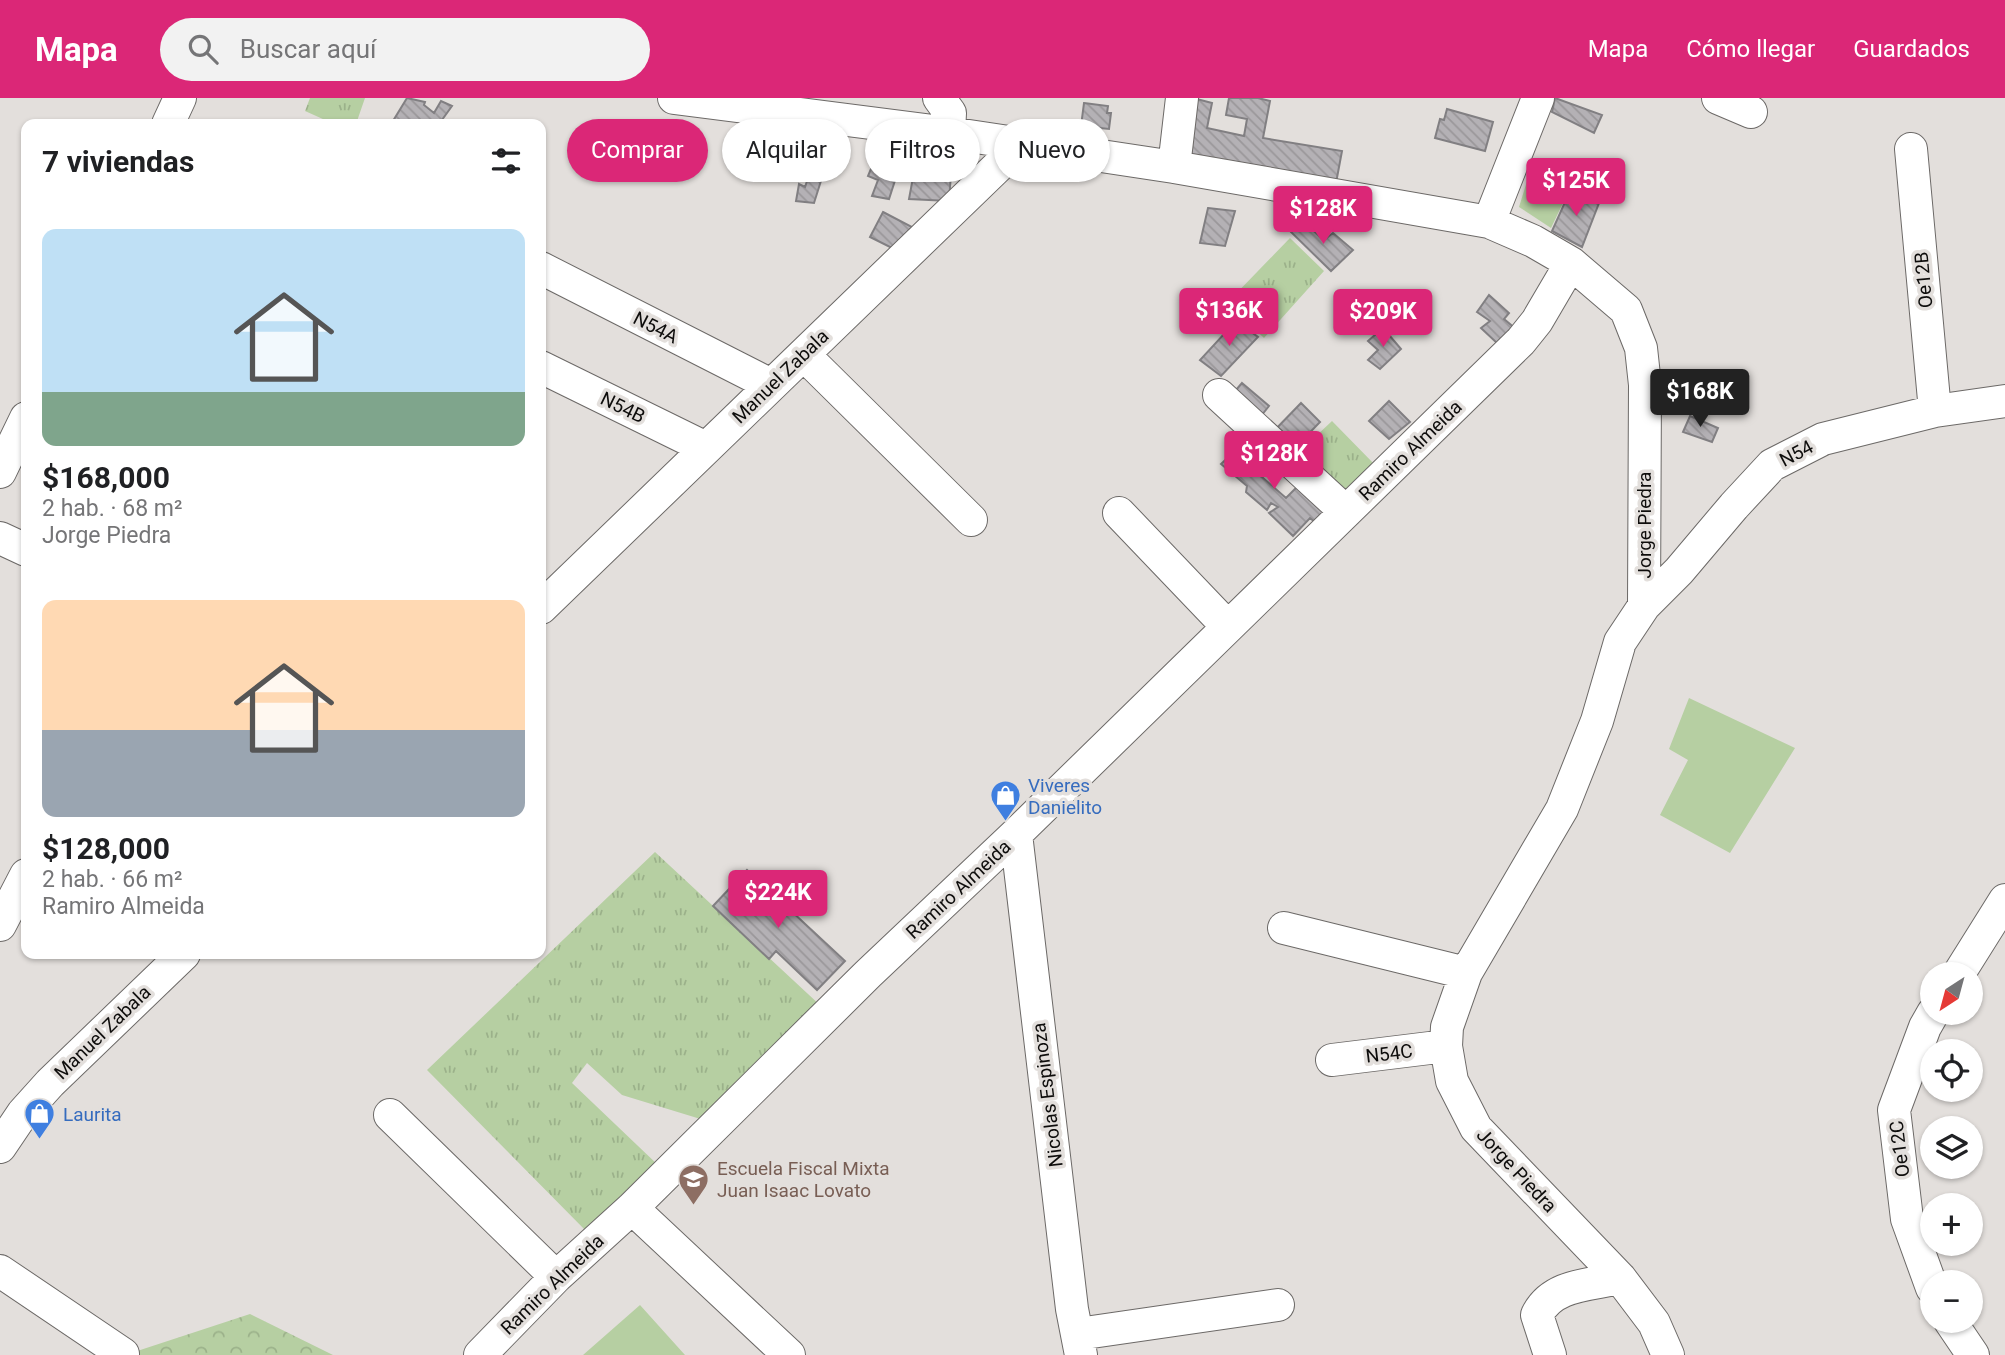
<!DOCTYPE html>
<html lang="es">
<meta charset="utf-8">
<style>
body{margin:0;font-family:Roboto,sans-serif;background:#f2f2f2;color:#202124;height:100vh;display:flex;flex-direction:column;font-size:26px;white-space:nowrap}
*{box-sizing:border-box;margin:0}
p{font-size:23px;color:#757577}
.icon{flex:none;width:38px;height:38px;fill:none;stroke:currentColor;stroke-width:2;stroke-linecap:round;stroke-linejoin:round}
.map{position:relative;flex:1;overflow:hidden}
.sheet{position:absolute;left:21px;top:21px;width:525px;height:840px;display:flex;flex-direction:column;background:#fff;border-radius:14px;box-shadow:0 2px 5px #0004}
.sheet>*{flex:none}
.hud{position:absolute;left:567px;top:21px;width:665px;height:63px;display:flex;gap:14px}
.needle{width:46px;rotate:216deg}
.buttons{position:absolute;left:1920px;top:864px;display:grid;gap:14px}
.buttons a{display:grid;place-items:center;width:63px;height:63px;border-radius:50%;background:#fff;box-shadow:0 2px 5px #0004;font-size:35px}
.price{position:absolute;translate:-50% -60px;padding:0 16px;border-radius:7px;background:#db2777;color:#fff;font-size:23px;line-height:46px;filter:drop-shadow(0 2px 4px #0008)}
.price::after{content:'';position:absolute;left:50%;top:42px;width:21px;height:16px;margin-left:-10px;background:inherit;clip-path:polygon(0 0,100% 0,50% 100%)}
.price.active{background:#222;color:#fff}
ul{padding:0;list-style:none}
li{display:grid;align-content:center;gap:14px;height:371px;padding:0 21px}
li span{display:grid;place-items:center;height:217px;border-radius:14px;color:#555}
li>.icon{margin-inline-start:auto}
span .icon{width:126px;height:126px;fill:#fffc;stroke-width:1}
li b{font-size:30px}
h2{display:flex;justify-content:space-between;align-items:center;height:84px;padding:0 21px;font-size:30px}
.pill{padding:0 24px;border-radius:32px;background:#fff;box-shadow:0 2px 5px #0004;font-size:24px;line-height:63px}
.pill.active{background:#db2777;color:#fff}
header{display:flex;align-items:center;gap:42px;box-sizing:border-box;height:98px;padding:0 35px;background:#db2777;color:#fff}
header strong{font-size:33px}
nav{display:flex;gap:38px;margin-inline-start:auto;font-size:24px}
.search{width:490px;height:63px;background:#f2f2f2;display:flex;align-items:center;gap:18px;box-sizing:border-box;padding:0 24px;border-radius:38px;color:#757577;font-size:26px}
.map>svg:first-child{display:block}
.grass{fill:url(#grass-tufts)}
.forest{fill:url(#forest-crowns)}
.garden{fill:#b6cfa2}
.building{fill:url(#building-back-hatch);stroke:#817f82;stroke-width:2}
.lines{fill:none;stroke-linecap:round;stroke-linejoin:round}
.minor-casing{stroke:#6c6967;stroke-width:34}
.minor{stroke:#fff;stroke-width:32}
.labels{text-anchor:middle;stroke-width:7;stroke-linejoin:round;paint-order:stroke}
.street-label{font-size:19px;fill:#0e0d0c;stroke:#e3dfdc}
.shop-label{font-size:19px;fill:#366cbe;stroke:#e3dfdc;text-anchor:start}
.education-label{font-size:19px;fill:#785e54;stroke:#e3dfdc;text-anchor:start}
</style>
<header>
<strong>Mapa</strong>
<div class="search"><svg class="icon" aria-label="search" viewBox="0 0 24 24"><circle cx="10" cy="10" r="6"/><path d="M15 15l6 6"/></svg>Buscar aquí</div>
<nav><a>Mapa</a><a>Cómo llegar</a><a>Guardados</a></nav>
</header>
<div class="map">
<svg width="2005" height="1257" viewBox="0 0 2005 1257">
<defs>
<pattern id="grass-tufts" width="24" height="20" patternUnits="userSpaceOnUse" patternTransform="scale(1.75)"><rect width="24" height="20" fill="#b6cfa2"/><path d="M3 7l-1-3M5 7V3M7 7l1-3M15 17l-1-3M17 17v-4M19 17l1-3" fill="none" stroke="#9bb18a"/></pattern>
<pattern id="forest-crowns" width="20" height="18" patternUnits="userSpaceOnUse" patternTransform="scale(1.75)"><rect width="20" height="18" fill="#b6cfa2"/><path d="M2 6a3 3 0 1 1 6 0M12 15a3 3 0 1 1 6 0" fill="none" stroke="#9bb18a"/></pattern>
<pattern id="building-back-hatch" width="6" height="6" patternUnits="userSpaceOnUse" patternTransform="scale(1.75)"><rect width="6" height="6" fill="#b4b1b5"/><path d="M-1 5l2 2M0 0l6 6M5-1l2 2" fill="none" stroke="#9a979a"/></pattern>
</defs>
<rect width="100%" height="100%" fill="#e3dfdc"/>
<path class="grass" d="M310 0H365L356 26H334L305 13Z
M1290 140 1324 173 1264 240 1227 205Z
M1332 323 1379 371 1345 405 1298 355Z
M655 754 822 909 707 1023 622 997 587 965 572 985 659 1068 588 1135 427 972Z"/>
<path class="forest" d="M250 1216 333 1257H125Z"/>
<path class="garden" d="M1533 64 1574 82 1551 130 1519 109Z
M1689 600 1795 650 1730 755 1660 717 1688 662 1669 651Z
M640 1207 685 1257H583Z"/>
<path class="building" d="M407 0 425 4 424 7 434 15 441 3 452 8 439 26H398L393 23Z
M1193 0 1212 5 1207 30 1244 38 1247 21 1226 17 1229 0H1258L1270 3 1263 40 1342 53 1336 85 1198 64 1189 52Z
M1555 0 1602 17 1594 35 1552 14Z
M1084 5 1108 8 1107 15H1111L1109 31 1081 28Z
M1447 11 1493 24 1485 53 1435 40 1440 21 1444 22Z
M1071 26 1092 30 1090 43 1068 42Z
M814 63 826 67 814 105 796 103 799 86 805 89Z
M873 66 899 70 889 101 872 98 878 82 868 78Z
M914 74 951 76 949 103 909 101Z
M1570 93 1599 105 1582 149 1552 133Z
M1208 110 1235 113 1225 148 1200 145Z
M883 114 912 129 894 151 870 139Z
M1301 122 1324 142 1333 135 1353 152 1331 173 1291 134Z
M1489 197 1509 215 1504 221 1516 231 1499 247 1481 230 1490 223 1477 214Z
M1236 223 1258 239 1221 278 1200 262Z
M1383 230 1401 251 1380 271 1368 262 1378 252 1368 243Z
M1242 285 1269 308 1257 323 1230 299Z
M1389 303 1410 324 1389 341 1369 323Z
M1301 305 1320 324 1288 357 1269 338Z
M1690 318 1718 330 1712 344 1683 334Z
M1248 341 1267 358 1254 372 1286 400 1298 388 1331 418 1322 430 1310 420 1293 438 1269 415 1278 409 1271 405 1267 412 1246 394 1247 388 1221 366Z
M747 772 845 863 817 892 776 853 769 861 713 808Z"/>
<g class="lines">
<defs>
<path id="minor" d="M674 0 949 35 1174 69 1489 124 1533 143 1571 165 1626 212 1641 250 1645 287 1644 508
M939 0 950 15 949 35
M1718 0 1751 14
M168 26 180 0
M1911 51 1935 313
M1174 69 1182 0
M1489 124 1538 0
M541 170 771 287
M804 257 971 422
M541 269 706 350
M1219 297 1346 414
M0 374 26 320
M1119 415 1228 529
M0 440 26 452
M541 510 1020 47
M1016 736 1072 1211 1081 1257
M0 827 26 777
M1284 830 1466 875
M1958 877 2005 802
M1332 962 1446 948
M390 1017 556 1179
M0 1049 23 1015 50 985 184 856
M632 1110 789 1257
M0 1173 123 1256
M1932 1190 1907 1121 1894 1012 1925 929 1933 915
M1950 1223 1973 1257
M1078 1236 1278 1207
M480 1257 556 1179 632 1110 868 876 1016 736 1521 243 1537 223 1571 165
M1550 1257 1537 1217C1552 1186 1590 1187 1620 1180
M1668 1257 1654 1225 1620 1180 1476 1030 1452 983 1446 948 1447 929 1466 875 1562 711 1597 623 1620 544 1644 508 1679 473 1734 408 1772 367 1823 341 1935 313 2005 303"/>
</defs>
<use href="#minor" class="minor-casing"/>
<use href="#minor" class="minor"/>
</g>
<defs>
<symbol id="shop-pin" viewBox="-11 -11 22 30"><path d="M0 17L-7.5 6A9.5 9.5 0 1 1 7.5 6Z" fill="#3f7fe0" stroke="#e3dfdc"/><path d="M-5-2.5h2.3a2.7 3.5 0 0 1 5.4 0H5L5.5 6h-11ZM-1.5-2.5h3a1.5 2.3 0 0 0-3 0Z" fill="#fff"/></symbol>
<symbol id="school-pin" viewBox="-11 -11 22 30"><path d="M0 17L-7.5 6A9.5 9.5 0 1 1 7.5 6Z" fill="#8d6e63" stroke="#e3dfdc"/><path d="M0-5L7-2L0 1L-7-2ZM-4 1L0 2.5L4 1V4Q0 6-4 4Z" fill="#fff"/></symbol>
</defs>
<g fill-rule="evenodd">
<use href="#shop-pin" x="988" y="680" width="35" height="47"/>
<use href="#shop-pin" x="22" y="998" width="35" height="47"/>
<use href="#school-pin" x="676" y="1064" width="35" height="47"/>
</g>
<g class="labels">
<g class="street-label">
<text transform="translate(1923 182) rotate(-95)" y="7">Oe12B</text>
<text transform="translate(656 229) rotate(27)" y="7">N54A</text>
<text transform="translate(780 278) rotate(-44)" y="7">Manuel Zabala</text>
<text transform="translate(623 309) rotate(26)" y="7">N54B</text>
<text transform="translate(1410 352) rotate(-44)" y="7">Ramiro Almeida</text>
<text transform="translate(1796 355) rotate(-28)" y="7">N54</text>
<text transform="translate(1644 427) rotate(-90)" y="7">Jorge Piedra</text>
<text transform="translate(958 791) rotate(-43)" y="7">Ramiro Almeida</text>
<text transform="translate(102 934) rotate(-44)" y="7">Manuel Zabala</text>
<text transform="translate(1389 955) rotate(-7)" y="7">N54C</text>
<text transform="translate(1047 997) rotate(-97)" y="7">Nicolas Espinoza</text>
<text transform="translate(1899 1051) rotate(-97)" y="7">Oe12C</text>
<text transform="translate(1517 1072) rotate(47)" y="7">Jorge Piedra</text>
<text transform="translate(552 1186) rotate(-44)" y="7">Ramiro Almeida</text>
</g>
<g class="shop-label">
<text x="1028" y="694">Viveres<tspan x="1028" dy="22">Danielito</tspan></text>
<text x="63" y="1023">Laurita</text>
</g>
<g class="education-label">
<text x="717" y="1077">Escuela Fiscal Mixta<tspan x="717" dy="22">Juan Isaac Lovato</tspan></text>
</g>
</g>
</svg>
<div class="buttons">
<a><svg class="needle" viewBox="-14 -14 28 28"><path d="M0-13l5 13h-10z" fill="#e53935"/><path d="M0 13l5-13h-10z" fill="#757577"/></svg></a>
<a><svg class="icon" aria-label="locate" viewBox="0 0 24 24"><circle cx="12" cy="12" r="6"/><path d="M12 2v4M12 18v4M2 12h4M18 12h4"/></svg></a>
<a><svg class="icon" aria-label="layers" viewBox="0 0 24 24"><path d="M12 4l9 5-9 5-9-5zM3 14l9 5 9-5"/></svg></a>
<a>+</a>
<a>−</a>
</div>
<b class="price" style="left:1576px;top:120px">$125K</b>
<b class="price" style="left:1323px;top:148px">$128K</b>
<b class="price" style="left:1229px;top:250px">$136K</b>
<b class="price" style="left:1383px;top:251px">$209K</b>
<b class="price active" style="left:1700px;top:331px">$168K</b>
<b class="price" style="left:1274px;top:393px">$128K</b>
<b class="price" style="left:778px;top:832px">$224K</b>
<div class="hud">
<a class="pill active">Comprar</a>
<a class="pill">Alquilar</a>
<a class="pill">Filtros</a>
<a class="pill">Nuevo</a>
</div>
<section class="sheet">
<h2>7 viviendas<svg class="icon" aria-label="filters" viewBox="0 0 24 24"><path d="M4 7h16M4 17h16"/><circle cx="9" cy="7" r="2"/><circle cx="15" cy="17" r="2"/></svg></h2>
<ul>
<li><span style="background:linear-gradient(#bfe0f5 75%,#7fa58c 0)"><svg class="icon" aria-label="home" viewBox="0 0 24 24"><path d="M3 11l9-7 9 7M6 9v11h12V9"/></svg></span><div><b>$168,000</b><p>2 hab. · 68 m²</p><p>Jorge Piedra</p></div></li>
<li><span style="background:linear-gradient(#ffd9b3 60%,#9aa5b1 0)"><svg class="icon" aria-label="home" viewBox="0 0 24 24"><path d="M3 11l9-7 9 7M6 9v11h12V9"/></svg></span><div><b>$128,000</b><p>2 hab. · 66 m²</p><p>Ramiro Almeida</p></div></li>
</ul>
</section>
</div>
